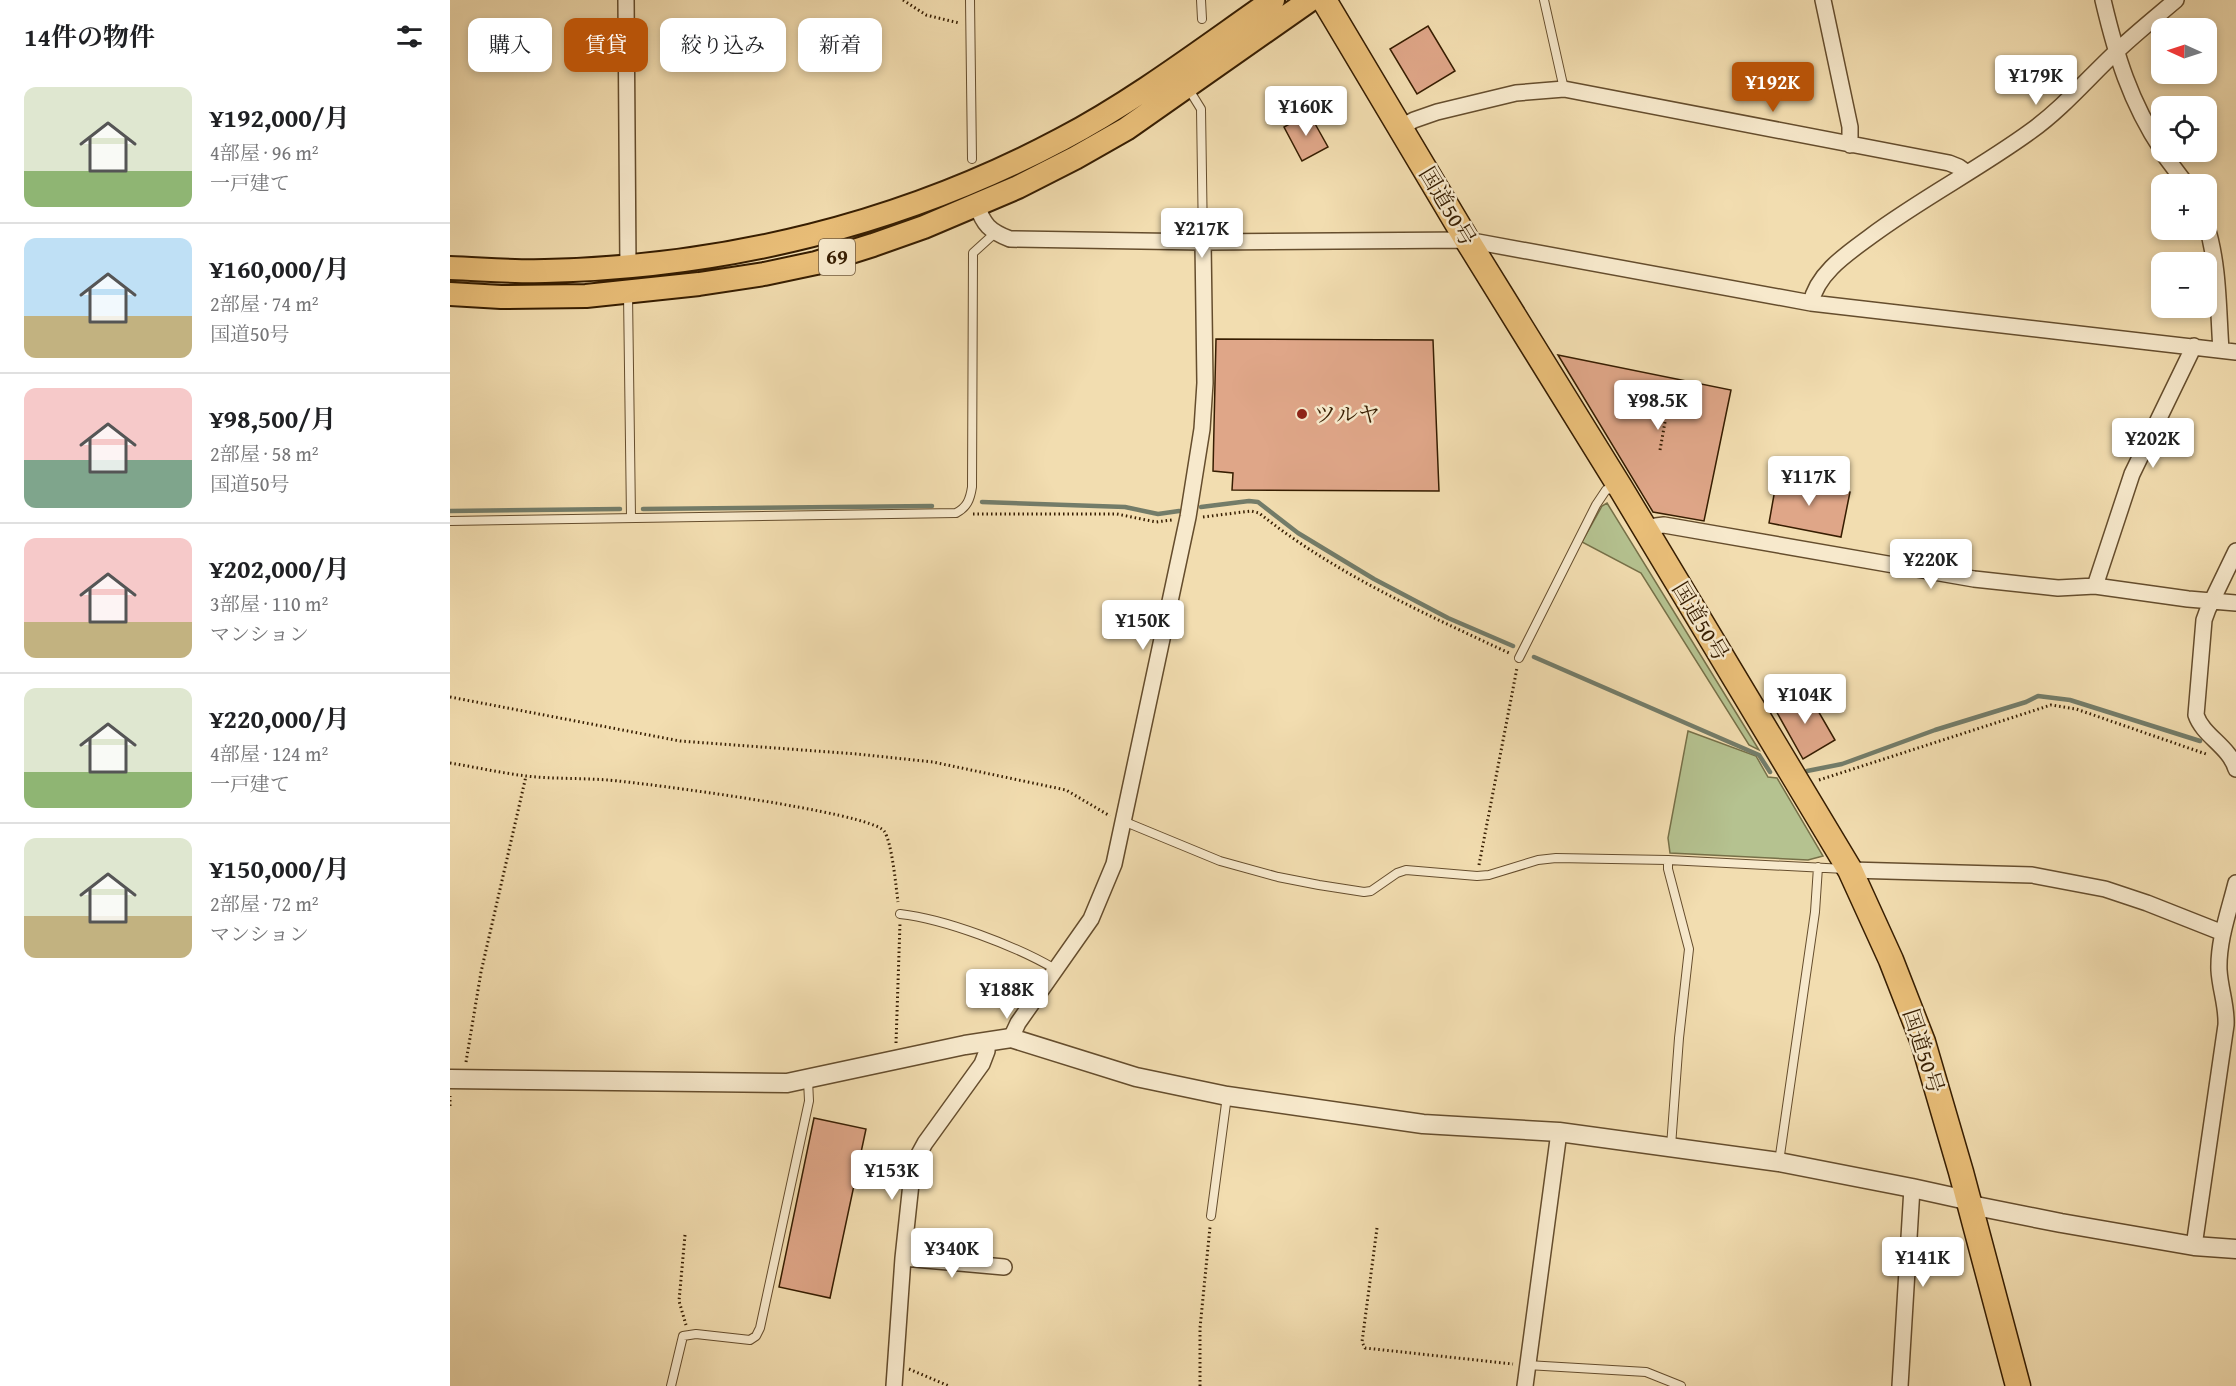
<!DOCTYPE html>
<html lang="ja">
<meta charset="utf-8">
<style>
body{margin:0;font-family:"Gentium Book Plus","Noto Serif JP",serif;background:#f6f6f6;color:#202124;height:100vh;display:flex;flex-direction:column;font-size:22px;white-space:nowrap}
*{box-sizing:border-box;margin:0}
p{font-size:20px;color:#757577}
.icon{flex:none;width:33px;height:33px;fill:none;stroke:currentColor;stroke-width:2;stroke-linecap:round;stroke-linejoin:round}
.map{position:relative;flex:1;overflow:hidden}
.panel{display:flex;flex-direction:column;background:#fff;width:450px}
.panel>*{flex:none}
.hud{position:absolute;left:18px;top:18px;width:570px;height:54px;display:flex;gap:12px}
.needle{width:39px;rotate:273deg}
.controls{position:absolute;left:1701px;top:18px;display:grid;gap:12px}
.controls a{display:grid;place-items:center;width:66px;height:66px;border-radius:12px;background:#fff;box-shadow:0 3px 9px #0003;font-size:30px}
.price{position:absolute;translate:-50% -51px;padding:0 14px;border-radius:6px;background:#fff;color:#222;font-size:20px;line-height:39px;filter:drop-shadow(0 2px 3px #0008)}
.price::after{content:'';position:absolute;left:50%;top:36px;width:18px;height:14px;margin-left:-9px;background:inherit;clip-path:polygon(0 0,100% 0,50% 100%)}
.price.current{background:#b45309;color:#fff}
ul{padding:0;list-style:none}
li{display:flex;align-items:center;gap:18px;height:150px;padding:0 24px}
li+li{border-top:2px solid #e0e0e0}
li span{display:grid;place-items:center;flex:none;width:168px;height:120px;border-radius:12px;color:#555}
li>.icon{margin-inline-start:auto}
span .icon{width:72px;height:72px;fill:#fffc;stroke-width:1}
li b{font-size:26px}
h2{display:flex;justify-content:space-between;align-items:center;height:72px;padding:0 24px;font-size:26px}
.tag{padding:0 21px;border-radius:12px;background:#fff;box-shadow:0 3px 9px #0003;font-size:21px;line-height:54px}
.tag.current{background:#b45309;color:#fff}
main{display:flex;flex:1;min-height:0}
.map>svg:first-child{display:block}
.green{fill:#b5c290;stroke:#767048;stroke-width:1.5}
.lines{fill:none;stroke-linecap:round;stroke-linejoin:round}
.stream{stroke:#737c69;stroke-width:4.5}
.building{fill:#dfa688;stroke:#361d01;stroke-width:1.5}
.service-casing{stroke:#654d2d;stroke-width:10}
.minor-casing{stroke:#654d2d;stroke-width:18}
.tertiary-casing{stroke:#654d2d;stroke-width:21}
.primary-casing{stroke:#361d01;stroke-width:26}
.trunk-casing{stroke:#361d01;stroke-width:27}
.path{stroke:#361d01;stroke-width:3;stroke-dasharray:1.5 3;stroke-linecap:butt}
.service{stroke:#f7e9cc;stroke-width:8}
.minor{stroke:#f7e9cc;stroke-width:15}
.tertiary{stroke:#f7e9cc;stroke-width:18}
.primary{stroke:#e9be78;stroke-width:22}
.trunk{stroke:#e9be78;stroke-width:24}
.poi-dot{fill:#8f2418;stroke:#f7e9cc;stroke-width:2}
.labels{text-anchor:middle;stroke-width:5;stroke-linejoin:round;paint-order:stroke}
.shield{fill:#f7e9cc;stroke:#705a3e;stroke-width:1.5}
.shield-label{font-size:21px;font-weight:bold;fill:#361d01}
.street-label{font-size:22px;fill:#361d01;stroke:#f7e9cc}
.poi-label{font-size:22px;fill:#361d01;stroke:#f7e9cc;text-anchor:start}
</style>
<main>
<section class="panel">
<h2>14件の物件<svg class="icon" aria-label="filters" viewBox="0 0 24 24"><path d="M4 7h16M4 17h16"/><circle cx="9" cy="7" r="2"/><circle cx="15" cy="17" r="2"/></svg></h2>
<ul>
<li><span style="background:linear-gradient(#dfe7d0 70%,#8fb573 0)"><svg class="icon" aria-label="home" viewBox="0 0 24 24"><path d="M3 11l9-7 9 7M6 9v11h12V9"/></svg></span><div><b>¥192,000/月</b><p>4部屋 · 96 m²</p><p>一戸建て</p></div></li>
<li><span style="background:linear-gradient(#bfe0f5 65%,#c2b280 0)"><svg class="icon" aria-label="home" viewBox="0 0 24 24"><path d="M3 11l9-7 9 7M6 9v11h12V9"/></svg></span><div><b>¥160,000/月</b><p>2部屋 · 74 m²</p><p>国道50号</p></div></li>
<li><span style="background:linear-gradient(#f6c9c9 60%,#7fa58c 0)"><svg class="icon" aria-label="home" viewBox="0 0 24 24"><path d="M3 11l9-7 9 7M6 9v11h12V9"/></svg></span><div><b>¥98,500/月</b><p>2部屋 · 58 m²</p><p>国道50号</p></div></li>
<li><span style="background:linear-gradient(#f6c9c9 70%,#c2b280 0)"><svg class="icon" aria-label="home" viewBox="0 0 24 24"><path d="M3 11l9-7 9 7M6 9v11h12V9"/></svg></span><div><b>¥202,000/月</b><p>3部屋 · 110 m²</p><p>マンション</p></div></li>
<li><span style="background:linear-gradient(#dfe7d0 70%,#8fb573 0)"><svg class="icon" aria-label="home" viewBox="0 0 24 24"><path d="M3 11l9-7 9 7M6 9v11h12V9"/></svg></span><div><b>¥220,000/月</b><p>4部屋 · 124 m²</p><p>一戸建て</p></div></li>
<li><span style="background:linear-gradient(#dfe7d0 65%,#c2b280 0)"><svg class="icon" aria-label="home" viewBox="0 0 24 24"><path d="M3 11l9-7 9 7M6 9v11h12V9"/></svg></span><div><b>¥150,000/月</b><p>2部屋 · 72 m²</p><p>マンション</p></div></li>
</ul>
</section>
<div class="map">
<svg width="1786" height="1386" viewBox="0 0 1786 1386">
<rect width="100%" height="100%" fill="#f2ddb0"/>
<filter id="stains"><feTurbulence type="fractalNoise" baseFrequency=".00333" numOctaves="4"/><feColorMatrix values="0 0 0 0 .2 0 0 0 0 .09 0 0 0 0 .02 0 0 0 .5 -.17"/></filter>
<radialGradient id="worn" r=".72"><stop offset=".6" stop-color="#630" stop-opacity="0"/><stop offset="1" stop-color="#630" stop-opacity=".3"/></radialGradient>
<path class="green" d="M1157 503 1309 750 1299 745 1191 573 1132 542 1152 506Z
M1238 731 1306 756 1318 777 1327 778 1373 856 1358 860 1220 853 1218 838Z"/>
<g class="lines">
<path class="stream" d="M532 502 675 507 708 514 729 511
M751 507 799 501 808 502 848 533 924 579 998 618 1063 646
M193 509 482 506
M0 511 170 509
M1084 657 1309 755 1320 772
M1357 771 1392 764 1485 730 1576 702 1588 696 1620 700 1750 741"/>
</g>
<path class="building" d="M978 26 1005 71 967 94 940 49Z
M859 113 878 147 852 161 834 127Z
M766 339 983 340 989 491 782 490 783 473 763 471Z
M1108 355 1281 390 1254 521 1203 512Z
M1327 478 1400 492 1391 537 1319 523Z
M1356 690 1385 740 1353 759 1325 709Z
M364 1118 416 1129 380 1298 329 1287Z"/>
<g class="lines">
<defs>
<path id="service" d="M520 0 522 159
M751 0 752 19
M1094 0 1114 89
M738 88 751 109 753 242
M178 294 181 517
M0 521 506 513C517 507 520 500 522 487L523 253 545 233
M1069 658 1146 505 1156 490 1166 488
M673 821 770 861 828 877 869 885 914 892 921 891 947 873 956 870 1027 876 1039 875 1088 860 1106 858 1218 860 1395 869
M1218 860V869L1239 949 1229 1038 1221 1146
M450 914C495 919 566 946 605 969
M1329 1162 1365 912 1368 867
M761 1216 777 1096
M1077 1365 1196 1372 1231 1386
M221 1386 233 1336 246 1334 300 1340 306 1336 310 1328 359 1101 358 1080"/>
<path id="minor" d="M176 0 178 267
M1373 0 1400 127V145
M1653 0C1666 55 1680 102 1712 150
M951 127 964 120 987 112 1066 93 1114 89 1499 163 1509 167 1516 172
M1712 152 1736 184
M526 204C534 225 539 231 560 239L753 242 1017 240 1361 303 1786 352
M1756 224C1769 264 1768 308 1771 350
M1361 303C1367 273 1398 253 1421 236 1472 198 1529 169 1581 131 1613 108 1638 78 1667 51 1686 33 1706 17 1726 0
M1197 531 1206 526 1214 525 1524 579 1608 588 1645 586 1738 599 1786 603
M1786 551 1758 609 1754 620 1746 715C1753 736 1779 746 1786 769
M1645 586 1682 474 1744 346
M1400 870 1582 875 1655 889 1697 903 1773 933
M561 1038 568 1023 641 919 664 864 738 517 752 429 755 383 753 242
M1744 1246 1776 1025C1777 1006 1770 989 1769 970 1768 941 1779 911 1786 883
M453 1258 554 1267
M444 1386 453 1258 463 1165 475 1143 532 1064 537 1051V1041
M1075 1386 1109 1132
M1450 1386 1462 1188"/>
<path id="tertiary" d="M0 1079 337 1083 515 1045 561 1038 686 1077 777 1096 973 1124 1109 1132 1329 1162 1462 1188 1512 1199 1526 1206 1611 1223 1744 1246 1786 1249"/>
<path id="primary" d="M0 268C31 269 63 272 95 271 276 267 452 224 612 139 686 100 754 48 823 0
M0 294 51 297 136 296 249 284 314 274 366 263 423 245 474 227 568 187 625 158 676 129 860 0"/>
<path id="trunk" d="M874 0 1017 240 1170 487 1400 870 1441 960 1473 1042 1511 1172 1568 1386"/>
</defs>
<use href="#service" class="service-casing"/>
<use href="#minor" class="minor-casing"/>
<use href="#tertiary" class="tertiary-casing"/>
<use href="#primary" class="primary-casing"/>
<use href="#trunk" class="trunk-casing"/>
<path class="path" d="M453 0 476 15 509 23
M1210 450 1215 422
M523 514H667L706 522 722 520
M753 517 801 511 809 513C884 573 973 613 1059 653
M0 697 230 741 407 754 483 762 616 790 660 816
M0 763C25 767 51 773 76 776 103 779 131 778 158 780 194 783 419 812 434 831 442 842 446 887 448 902
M1369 780 1601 705 1626 709 1756 754
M1029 865 1067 668
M446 1043 450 923
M16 1062 31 972 76 776
M0 1106V1096
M927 1228 912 1342 915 1348 1063 1364
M235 1235 229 1301 236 1325
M459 1369 499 1386
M750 1386V1328L760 1227"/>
<use href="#service" class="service"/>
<use href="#minor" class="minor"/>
<use href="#tertiary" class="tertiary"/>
<use href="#primary" class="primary"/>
<use href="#trunk" class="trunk"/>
</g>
<circle class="poi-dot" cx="852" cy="414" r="6"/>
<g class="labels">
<rect class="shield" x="369" y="239" width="36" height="36" rx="4.5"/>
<g class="shield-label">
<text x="387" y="264">69</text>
</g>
<g class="street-label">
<text transform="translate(998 206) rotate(59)" y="8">国道50号</text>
<text transform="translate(1251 621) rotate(59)" y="8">国道50号</text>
<text transform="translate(1474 1051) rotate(72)" y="8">国道50号</text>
</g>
<g class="poi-label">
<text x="864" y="422">ツルヤ</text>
</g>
</g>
<rect width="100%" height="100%" filter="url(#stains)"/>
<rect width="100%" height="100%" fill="url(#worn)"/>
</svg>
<div class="controls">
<a><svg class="needle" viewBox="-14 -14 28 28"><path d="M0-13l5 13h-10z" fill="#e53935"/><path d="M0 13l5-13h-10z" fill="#757577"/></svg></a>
<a><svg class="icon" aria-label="locate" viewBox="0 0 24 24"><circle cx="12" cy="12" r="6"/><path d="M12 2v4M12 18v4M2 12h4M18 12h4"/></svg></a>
<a>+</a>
<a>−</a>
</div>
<b class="price" style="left:1586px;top:106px">¥179K</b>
<b class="price current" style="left:1323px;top:113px">¥192K</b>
<b class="price" style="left:856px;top:137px">¥160K</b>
<b class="price" style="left:752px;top:259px">¥217K</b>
<b class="price" style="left:1208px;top:431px">¥98.5K</b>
<b class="price" style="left:1703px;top:469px">¥202K</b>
<b class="price" style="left:1359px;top:507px">¥117K</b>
<b class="price" style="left:1481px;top:590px">¥220K</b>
<b class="price" style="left:693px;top:651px">¥150K</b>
<b class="price" style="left:1355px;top:725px">¥104K</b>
<b class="price" style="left:557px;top:1020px">¥188K</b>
<b class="price" style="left:442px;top:1201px">¥153K</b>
<b class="price" style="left:502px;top:1279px">¥340K</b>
<b class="price" style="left:1473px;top:1288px">¥141K</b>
<div class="hud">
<a class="tag">購入</a>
<a class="tag current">賃貸</a>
<a class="tag">絞り込み</a>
<a class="tag">新着</a>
</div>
</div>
</main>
